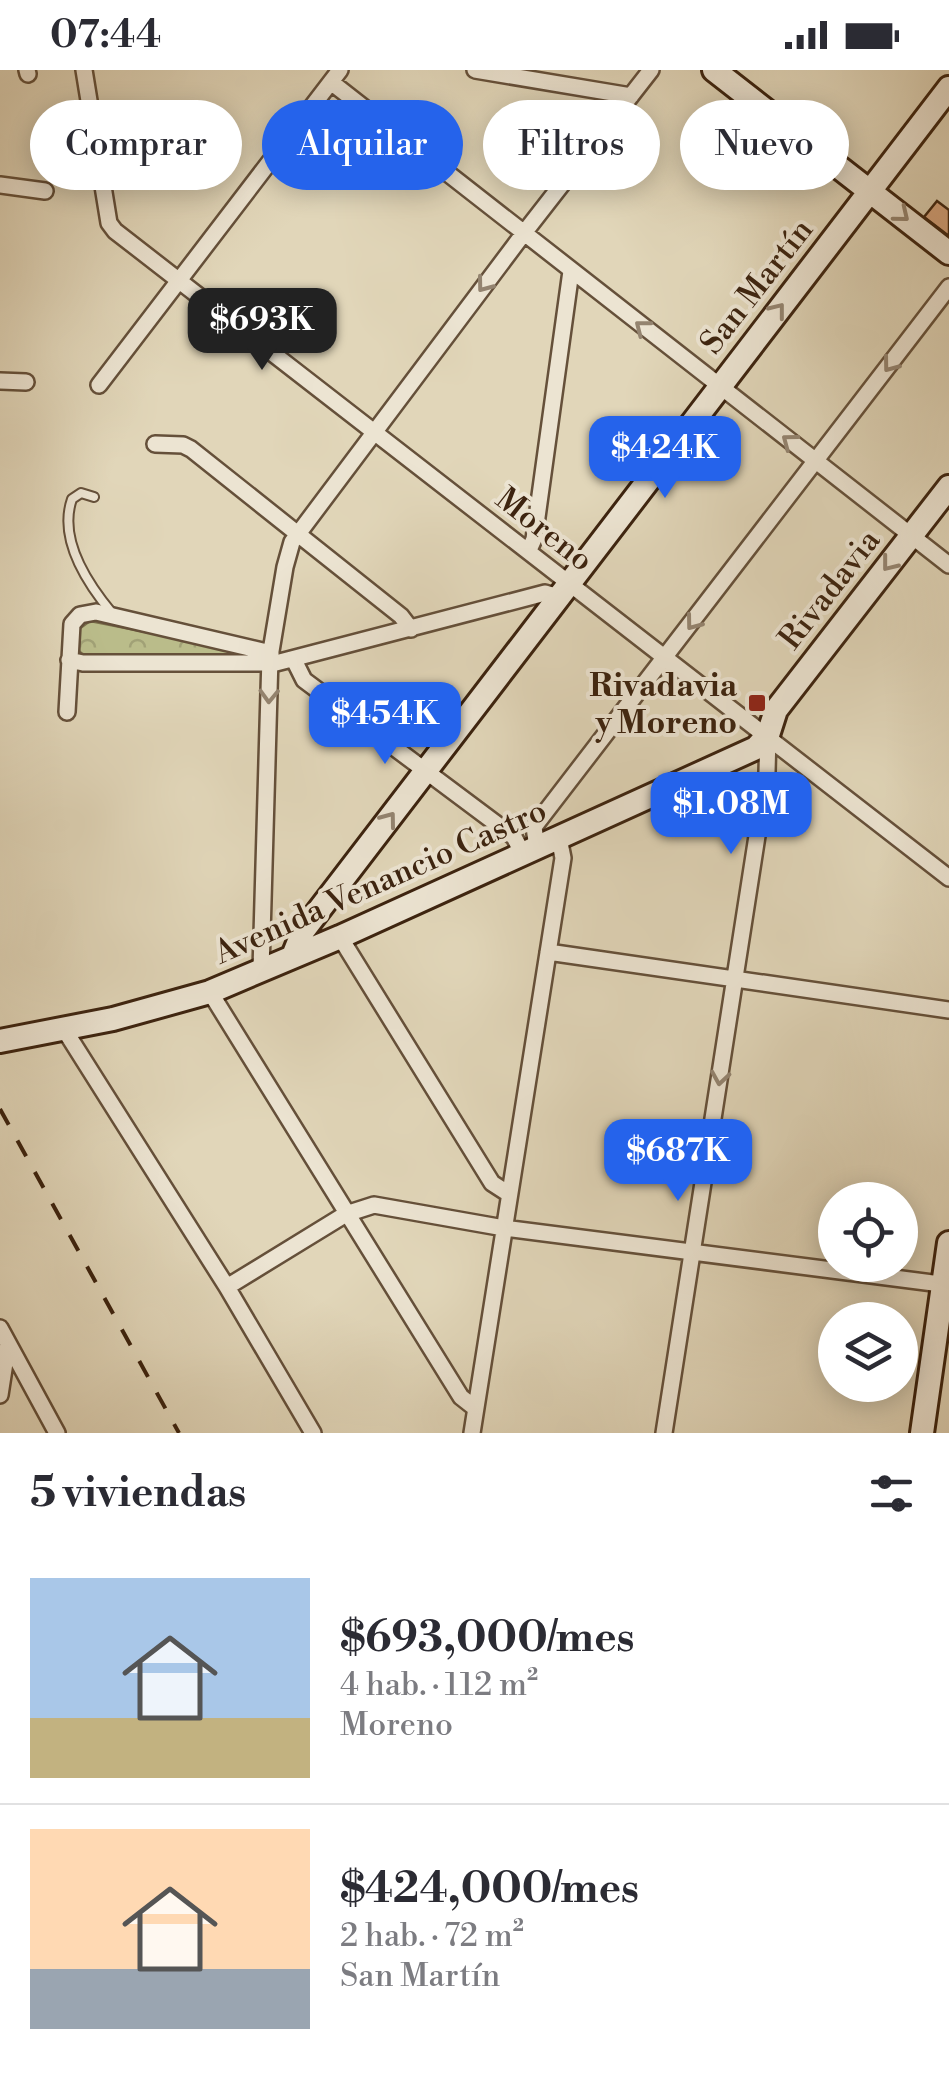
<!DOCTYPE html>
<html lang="es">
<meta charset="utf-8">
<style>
body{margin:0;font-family:"Libre Bodoni",serif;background:#f7f7f7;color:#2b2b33;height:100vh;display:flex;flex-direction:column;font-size:38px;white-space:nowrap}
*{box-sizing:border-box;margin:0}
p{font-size:32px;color:#7c7c81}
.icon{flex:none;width:55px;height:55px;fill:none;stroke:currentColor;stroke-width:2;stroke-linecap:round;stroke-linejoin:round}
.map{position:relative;height:1363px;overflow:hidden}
.side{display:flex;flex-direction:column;background:#fff;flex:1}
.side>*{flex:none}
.hud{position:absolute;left:30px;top:30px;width:890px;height:90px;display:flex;gap:20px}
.buttons{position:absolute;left:818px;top:1112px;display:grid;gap:20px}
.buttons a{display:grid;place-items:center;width:100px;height:100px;border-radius:50%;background:#fff;box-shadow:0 5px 25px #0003;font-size:50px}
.price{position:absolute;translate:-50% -85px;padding:0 22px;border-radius:20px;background:#2563eb;color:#fff;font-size:32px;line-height:65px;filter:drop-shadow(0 2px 5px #0008)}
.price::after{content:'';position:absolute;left:50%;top:60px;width:30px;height:22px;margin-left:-15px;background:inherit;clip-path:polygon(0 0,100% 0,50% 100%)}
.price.current{background:#222;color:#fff}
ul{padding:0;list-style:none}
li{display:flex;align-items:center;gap:30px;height:250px;padding:0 30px}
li+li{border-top:2px solid #e1e1e2}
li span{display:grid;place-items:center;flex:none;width:280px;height:200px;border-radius:0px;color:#555}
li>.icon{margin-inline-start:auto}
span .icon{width:120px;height:120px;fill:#fffc;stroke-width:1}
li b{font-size:42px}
h2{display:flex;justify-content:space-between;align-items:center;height:120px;padding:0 30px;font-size:42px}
.pill{padding:0 35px;border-radius:45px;background:#fff;box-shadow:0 5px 25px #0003;font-size:35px;line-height:90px}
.pill.current{background:#2563eb;color:#fff}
.status{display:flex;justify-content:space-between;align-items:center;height:70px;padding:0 50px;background:#fff;direction:ltr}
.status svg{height:28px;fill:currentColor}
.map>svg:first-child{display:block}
.park{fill:url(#park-crowns);stroke:#7b704c;stroke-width:2.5}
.building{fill:#d9a780;stroke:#3c230f;stroke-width:2.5}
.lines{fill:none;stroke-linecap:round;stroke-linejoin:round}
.lane-casing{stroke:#65503a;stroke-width:12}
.street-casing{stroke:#65503a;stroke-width:20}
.secondary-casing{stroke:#3c230f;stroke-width:28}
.lane{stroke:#ece4d2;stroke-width:8}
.street{stroke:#ece4d2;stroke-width:15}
.secondary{stroke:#ece4d2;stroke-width:22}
.rail{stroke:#3c230f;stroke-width:4;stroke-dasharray:18 18;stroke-linecap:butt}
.oneway{stroke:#948470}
.poi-dot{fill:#8f2418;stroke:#ece4d2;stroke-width:4}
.labels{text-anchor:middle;stroke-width:8;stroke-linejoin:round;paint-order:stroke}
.street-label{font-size:32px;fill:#3c230f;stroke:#ece4d2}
.poi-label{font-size:32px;font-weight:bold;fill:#3c230f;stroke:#ece4d2;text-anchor:end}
</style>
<div class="status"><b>07:44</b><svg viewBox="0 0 49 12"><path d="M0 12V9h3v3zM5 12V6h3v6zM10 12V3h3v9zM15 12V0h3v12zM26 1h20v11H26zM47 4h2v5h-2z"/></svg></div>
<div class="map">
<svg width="949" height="1363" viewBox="0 0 949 1363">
<defs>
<pattern id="park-crowns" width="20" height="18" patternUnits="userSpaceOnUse" patternTransform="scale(2.5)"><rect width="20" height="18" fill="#babc8a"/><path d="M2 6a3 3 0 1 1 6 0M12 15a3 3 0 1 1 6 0" fill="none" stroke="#a1a176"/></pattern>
</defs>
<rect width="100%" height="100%" fill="#e1d6b9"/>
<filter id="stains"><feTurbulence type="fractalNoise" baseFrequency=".002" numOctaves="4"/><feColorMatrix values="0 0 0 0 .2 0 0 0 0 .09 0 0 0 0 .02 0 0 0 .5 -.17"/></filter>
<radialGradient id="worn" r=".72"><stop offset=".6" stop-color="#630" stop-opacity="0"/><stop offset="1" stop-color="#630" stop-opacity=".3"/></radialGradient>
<path class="park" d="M90 551 247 582 250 585 85 587 79 581V559Z"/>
<path class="building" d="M937 131 949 140V166L924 147Z"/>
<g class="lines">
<defs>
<path id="lane" d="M94 427 81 423 72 429C58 469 87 513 112 543"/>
<path id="street" d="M27 0 28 4
M84 0 109 153 115 161 949 808
M475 0 631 26
M331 12 949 495
M0 115 45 121
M0 311 26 312
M99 315 340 0
M155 374 183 375 191 379 401 546 411 559
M529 480 534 469 571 201
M69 590 83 593H276L545 523 559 527
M294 590 304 610 514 767 523 784
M67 642 72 554 80 545 96 542 271 583
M537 778 534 757 949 217
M340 867 492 1113 509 1124
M548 882 949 940
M261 900 270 587 285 497 292 472 524 163 651 0
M210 922 461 1327 475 1338
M64 959 227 1217 313 1363
M227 1217 346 1144 374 1135 504 1158 949 1215
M0 1258 57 1363
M0 1325 8 1273
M472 1363 563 788 559 768
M664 1363 767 702 768 665"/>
<path id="secondary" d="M714 0 949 183
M293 886 303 861 949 18
M0 971 113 949 210 922 340 867 756 678 768 665 776 640 949 417
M922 1363 949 1173"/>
</defs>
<use href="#lane" class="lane-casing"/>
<use href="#street" class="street-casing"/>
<use href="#secondary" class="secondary-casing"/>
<use href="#lane" class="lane"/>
<use href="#street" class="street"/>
<use href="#secondary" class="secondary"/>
<path class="rail" d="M0 1039 179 1363"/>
</g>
<defs><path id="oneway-chevron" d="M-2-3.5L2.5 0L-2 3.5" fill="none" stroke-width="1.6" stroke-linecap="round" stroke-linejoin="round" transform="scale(2.5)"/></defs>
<g class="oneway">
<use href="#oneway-chevron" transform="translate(902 145) rotate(39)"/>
<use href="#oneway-chevron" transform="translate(484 215) rotate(127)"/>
<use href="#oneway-chevron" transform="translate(778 240) rotate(-52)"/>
<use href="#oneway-chevron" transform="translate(642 257) rotate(-142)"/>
<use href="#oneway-chevron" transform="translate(890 295) rotate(127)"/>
<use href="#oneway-chevron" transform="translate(789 371) rotate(-143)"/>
<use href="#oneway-chevron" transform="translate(889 494) rotate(128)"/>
<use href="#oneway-chevron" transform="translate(693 553) rotate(127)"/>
<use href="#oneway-chevron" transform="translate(269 626) rotate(92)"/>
<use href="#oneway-chevron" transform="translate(389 749) rotate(-53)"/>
<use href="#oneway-chevron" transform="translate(720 1008) rotate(99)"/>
</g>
<rect class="poi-dot" x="747" y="623" width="20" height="20" rx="5"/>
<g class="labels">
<g class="street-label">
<text transform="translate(756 216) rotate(-52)" y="11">San Martín</text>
<text transform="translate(545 459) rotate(38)" y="11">Moreno</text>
<text transform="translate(829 519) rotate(-52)" y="11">Rivadavia</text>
<text transform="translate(380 811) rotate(-24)" y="11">Avenida Venancio Castro</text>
</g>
<g class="poi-label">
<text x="737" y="626">Rivadavia<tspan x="737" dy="37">y Moreno</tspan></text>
</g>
</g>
<rect width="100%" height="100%" filter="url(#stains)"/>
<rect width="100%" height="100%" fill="url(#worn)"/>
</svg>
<div class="buttons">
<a><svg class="icon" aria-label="locate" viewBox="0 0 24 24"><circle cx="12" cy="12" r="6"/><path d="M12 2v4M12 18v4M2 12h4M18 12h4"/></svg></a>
<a><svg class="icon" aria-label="layers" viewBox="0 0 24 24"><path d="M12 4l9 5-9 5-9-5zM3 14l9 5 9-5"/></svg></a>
</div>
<b class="price current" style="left:262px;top:303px">$693K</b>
<b class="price" style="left:665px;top:431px">$424K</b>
<b class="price" style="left:385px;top:697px">$454K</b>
<b class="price" style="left:731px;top:787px">$1.08M</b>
<b class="price" style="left:678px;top:1134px">$687K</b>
<div class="hud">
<a class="pill">Comprar</a>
<a class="pill current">Alquilar</a>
<a class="pill">Filtros</a>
<a class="pill">Nuevo</a>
</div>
</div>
<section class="side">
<h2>5 viviendas<svg class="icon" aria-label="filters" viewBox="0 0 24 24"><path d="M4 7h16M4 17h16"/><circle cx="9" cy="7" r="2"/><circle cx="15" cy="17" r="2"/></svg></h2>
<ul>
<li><span style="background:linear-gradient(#a9c7e8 70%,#c2b280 0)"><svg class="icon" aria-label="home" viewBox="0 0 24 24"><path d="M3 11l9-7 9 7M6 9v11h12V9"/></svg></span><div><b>$693,000/mes</b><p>4 hab. · 112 m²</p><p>Moreno</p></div></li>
<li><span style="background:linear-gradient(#ffd9b3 70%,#9aa5b1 0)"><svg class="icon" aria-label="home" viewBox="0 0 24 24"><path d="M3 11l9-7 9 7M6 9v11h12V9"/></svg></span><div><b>$424,000/mes</b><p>2 hab. · 72 m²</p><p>San Martín</p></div></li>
</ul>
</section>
